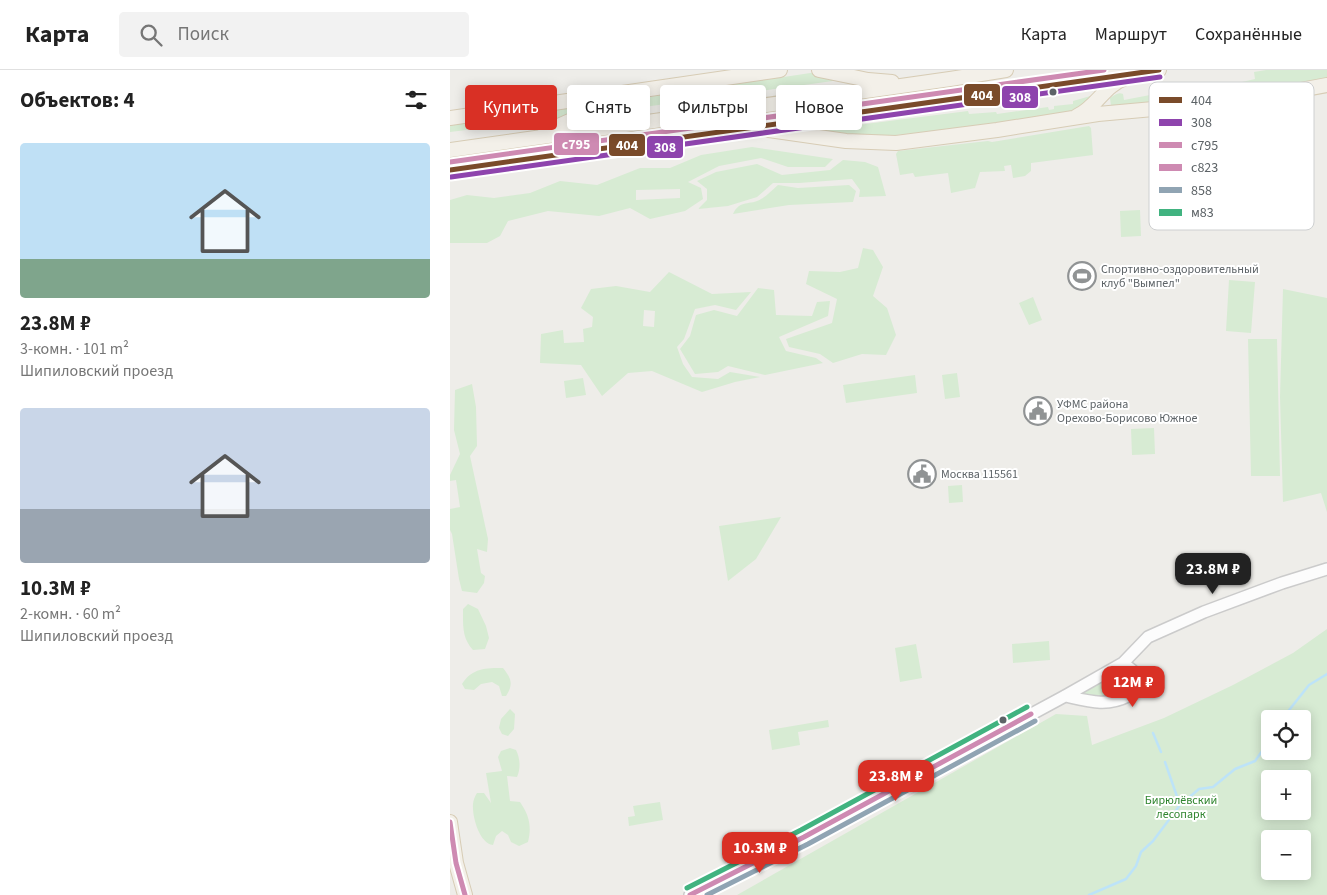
<!DOCTYPE html>
<html lang="ru">
<meta charset="utf-8">
<style>
body{margin:0;font-family:"Source Sans 3",sans-serif;background:#f2f2f2;color:#222;height:100vh;display:flex;flex-direction:column;font-size:19px;white-space:nowrap}
*{box-sizing:border-box;margin:0}
p{font-size:16px;color:#767676}
.icon{flex:none;width:28px;height:28px;fill:none;stroke:currentColor;stroke-width:2;stroke-linecap:round;stroke-linejoin:round}
.map{position:relative;flex:1;overflow:hidden}
.drawer{display:flex;flex-direction:column;background:#fff;width:450px}
.drawer>*{flex:none}
.guide{position:absolute;left:15px;top:15px;width:475px;height:45px;display:flex;gap:10px}
.fabs{position:absolute;left:811px;top:640px;display:grid;gap:10px}
.fabs a{display:grid;place-items:center;width:50px;height:50px;border-radius:5px;background:#fff;box-shadow:0 2px 12px #0003;font-size:25px}
.price{position:absolute;translate:-50% -42px;padding:0 11px;border-radius:10px;background:#d93025;color:#fff;font-size:16px;line-height:32px;filter:drop-shadow(0 1px 2px #0008)}
.price::after{content:'';position:absolute;left:50%;top:30px;width:15px;height:11px;margin-left:-8px;background:inherit;clip-path:polygon(0 0,100% 0,50% 100%)}
.price.active{background:#222;color:#fff}
ul{padding:0;list-style:none}
li{display:grid;align-content:center;gap:10px;height:265px;padding:0 20px}
li span{display:grid;place-items:center;height:155px;border-radius:5px;color:#555}
li>.icon{margin-inline-start:auto}
span .icon{width:90px;height:90px;fill:#fffc;stroke-width:1}
li b{font-size:21px}
h2{display:flex;justify-content:space-between;align-items:center;height:60px;padding:0 20px;font-size:21px}
.chip{padding:0 18px;border-radius:5px;background:#fff;box-shadow:0 2px 12px #0003;font-size:18px;line-height:45px}
.chip.active{background:#d93025;color:#fff}
header{display:flex;align-items:center;gap:30px;box-sizing:border-box;height:70px;padding:0 25px;background:#fff;border-bottom:1px solid #e0e0e0}
header strong{font-size:24px}
nav{display:flex;gap:28px;margin-inline-start:auto;font-size:18px}
.search{width:350px;height:45px;background:#f2f2f2;display:flex;align-items:center;gap:12px;box-sizing:border-box;padding:0 18px;border-radius:5px;color:#767676;font-size:19px}
main{display:flex;flex:1;min-height:0}
.map>svg:first-child{display:block}
.green{fill:#d7ebd3;fill-rule:evenodd}
.lines{fill:none;stroke-linecap:round;stroke-linejoin:round}
.stream{stroke:#bde3f8;stroke-width:2.5}
.minor-casing{stroke:#cbcbcb;stroke-width:14}
.major-casing{stroke:#d7ccb5;stroke-width:16}
.minor{stroke:#fcfcfc;stroke-width:11}
.major{stroke:#f3f0e9;stroke-width:14}
.bus-1-casing{stroke:#fff;stroke-width:9}
.bus-2-casing{stroke:#fff;stroke-width:9}
.bus-3-casing{stroke:#fff;stroke-width:9}
.bus-4-casing{stroke:#fff;stroke-width:9}
.bus-5-casing{stroke:#fff;stroke-width:9}
.bus-6-casing{stroke:#fff;stroke-width:9}
.bus-1{stroke:#7a4b2a;stroke-width:5}
.bus-2{stroke:#8e44ad;stroke-width:5}
.bus-3{stroke:#ce8ab2;stroke-width:5}
.bus-4{stroke:#ce8ab2;stroke-width:5}
.bus-5{stroke:#90a4b3;stroke-width:5}
.bus-6{stroke:#41b380;stroke-width:5}
.bus-dot{fill:#5d6367;stroke:#fff;stroke-width:2}
.labels{text-anchor:middle;stroke-width:4;stroke-linejoin:round;paint-order:stroke}
.poi-label{font-size:12px;fill:#5d6367;stroke:#fff;text-anchor:start}
.park-label{font-size:12px;fill:#30852f;stroke:#fff}
.key{fill:#fff;stroke:#ced0d1;stroke-width:1}
.key-label{font-size:14px;fill:#5d6367}
.line-badge{stroke:#fff;stroke-width:2}
.badge-label{font-size:14px;text-anchor:middle;font-weight:bold;fill:#fff}
</style>
<header>
<strong>Карта</strong>
<div class="search"><svg class="icon" aria-label="search" viewBox="0 0 24 24"><circle cx="10" cy="10" r="6"/><path d="M15 15l6 6"/></svg>Поиск</div>
<nav><a>Карта</a><a>Маршрут</a><a>Сохранённые</a></nav>
</header>
<main>
<section class="drawer">
<h2>Объектов: 4<svg class="icon" aria-label="filters" viewBox="0 0 24 24"><path d="M4 7h16M4 17h16"/><circle cx="9" cy="7" r="2"/><circle cx="15" cy="17" r="2"/></svg></h2>
<ul>
<li><span style="background:linear-gradient(#bfe0f5 75%,#7fa58c 0)"><svg class="icon" aria-label="home" viewBox="0 0 24 24"><path d="M3 11l9-7 9 7M6 9v11h12V9"/></svg></span><div><b>23.8M ₽</b><p>3-комн. · 101 m²</p><p>Шипиловский проезд</p></div></li>
<li><span style="background:linear-gradient(#c9d6e8 65%,#9aa5b1 0)"><svg class="icon" aria-label="home" viewBox="0 0 24 24"><path d="M3 11l9-7 9 7M6 9v11h12V9"/></svg></span><div><b>10.3M ₽</b><p>2-комн. · 60 m²</p><p>Шипиловский проезд</p></div></li>
</ul>
</section>
<div class="map">
<svg width="877" height="825" viewBox="0 0 877 825">
<rect width="100%" height="100%" fill="#eeede9"/>
<path class="green" d="M816 0H877V8L788 25 661 36 660 28C665 25 668 22 673 24L674 30 700 25 703 22V17L725 14 727 27 793 18 792 12 805 9 804 2Z
M367 2 382 5 383 11 172 40 171 31Z
M644 25 627 39 622 41 545 54 437 66H418L376 61V59L518 41 519 44 546 42 547 44 598 37 599 40 604 39V36L623 34V31Z
M130 35 134 41 112 48 0 62V55Z
M639 56 641 58 643 85 581 93V101L575 106 563 108 561 95 554 96 555 101 530 102 525 118 501 123 498 103 465 107 463 103 450 105 446 84 448 81 538 71 542 72Z
M302 77 383 89 375 97H338L311 88 269 96 238 112 251 118 253 129 235 141 200 149 180 138 149 146 98 141 58 151 50 166 37 173H0V130L17 125 44 128 80 123 110 111 147 115 190 98H220L251 85ZM230 119V128L186 130V120Z
M393 90 415 92 428 97 436 126 409 127 410 120 402 109 349 113H323L307 127 278 136 248 139 257 130V119L247 111 266 102 307 94 332 105 380 100Z
M328 115 348 118 399 115 406 121 403 132 339 135 283 144C290 129 300 136 311 129 317 126 322 120 328 115Z
M690 140 691 166 671 167 670 141Z
M413 178 423 180 433 197 423 226 437 238 446 265 436 285 412 284 383 293 370 284 339 277 336 269 382 253 387 229 356 214 359 201 390 202 408 198Z
M219 202 262 224 301 222 286 240 265 235 245 239 234 269 227 277 233 294 242 307 268 309 280 302 310 307 285 312 252 322 202 301 178 303 152 326 131 295 90 293 91 264 113 260 114 273 134 272 133 259 142 257 143 247 131 238 141 219 166 216 200 222ZM194 240 205 241 204 257 193 256Z
M779 210 805 212 801 263 776 261Z
M308 218 324 220 326 245 362 246 367 232 380 231 378 246 329 267 336 281 366 288 373 293 315 305 278 296 268 302 245 304 230 279 240 266 246 245 264 240 287 246Z
M833 219 877 228V442L871 423 833 432 830 327Z
M583 227 592 250 579 255 569 233Z
M798 269H827L830 406H801Z
M507 303 510 327 495 329 492 305Z
M465 305 467 323 396 333 393 315Z
M133 308 136 325 116 328 114 311Z
M22 314 26 337 27 376 20 386 38 469 37 482 27 479 31 503 35 506 34 513 27 523 12 521 9 509 2 464 0 460V439L10 437 6 410 0 411V405L10 384 4 360 5 320Z
M704 358 705 384 682 385 681 359Z
M512 415 513 432 499 433 498 416Z
M331 447 306 489 278 511 269 456Z
M18 534 28 539 36 556 39 568 35 579 23 580C12 568 13 556 13 539Z
M877 559V825H287L606 644 637 646 642 675 714 648 783 615 843 583ZM820 649H852V681H820ZM820 709H852V741H820ZM820 769H852V801H820Z
M599 571 600 590 563 593 562 574Z
M466 574 472 608 450 612 445 578Z
M670 594 688 614 669 630 615 626Z
M53 598C61 608 64 614 56 626H52L49 616 42 612 31 614 24 620 15 619 12 614C22 598 36 598 53 598Z
M60 639 65 644 64 659 58 666 52 664 49 658 51 649Z
M378 650 379 657 348 662 350 675 322 680 319 660Z
M60 678 66 680C70 688 71 698 67 707L57 706 60 731 70 732C79 745 82 756 78 772L69 776 61 772 58 765 52 761 46 766 43 775C29 773 22 746 23 734 23 731 25 726 27 723H34L41 733 36 703 52 701 48 687 51 681Z
M210 732 213 750 179 756 178 747 185 746 183 736Z"/>
<g class="lines">
<path class="stream" d="M832 649 859 615 877 604
M703 663 711 682
M715 692 730 735
M639 825 676 809 686 796 691 782 703 771 730 735 749 719 763 717 785 699 805 691 820 670"/>
<defs>
<path id="minor" d="M615 626C638 631 657 637 678 626 684 622 687 621 688 614L682 600 673 593
M240 825 354 767 615 626 673 593 698 567 754 542 832 513 877 499"/>
<path id="major" d="M369 0 418 10 442 12
M627 46C647 37 654 15 676 8
M0 48 330 0
M319 60 396 71 446 73 547 60 648 44 792 31 877 15
M95 62 171 28
M0 80 500 9 556 0
M0 100 455 35 709 0
M0 752 6 793 15 825"/>
</defs>
<use href="#minor" class="minor-casing"/>
<use href="#major" class="major-casing"/>
<use href="#minor" class="minor"/>
<use href="#major" class="major"/>
<defs>
<path id="bus-1" d="M0 100 709 0"/>
<path id="bus-2" d="M1 107 710 7"/>
<path id="bus-3" d="M0 92 654 0"/>
<path id="bus-4" d="M0 752 6 793 15 825
M240 825 354 767 581 644"/>
<path id="bus-5" d="M257 825 358 774 585 651"/>
<path id="bus-6" d="M237 818 351 760 577 637"/>
</defs>
<use href="#bus-1" class="bus-1-casing"/>
<use href="#bus-2" class="bus-2-casing"/>
<use href="#bus-3" class="bus-3-casing"/>
<use href="#bus-4" class="bus-4-casing"/>
<use href="#bus-5" class="bus-5-casing"/>
<use href="#bus-6" class="bus-6-casing"/>
<use href="#bus-1" class="bus-1"/>
<use href="#bus-2" class="bus-2"/>
<use href="#bus-3" class="bus-3"/>
<use href="#bus-4" class="bus-4"/>
<use href="#bus-5" class="bus-5"/>
<use href="#bus-6" class="bus-6"/>
</g>
<defs>
<symbol id="stadium-ring" viewBox="-11 -11 22 22"><circle r="9.5" fill="#fff" stroke="#909394" stroke-width="1.5"/><path d="M0-5a6.5 5 0 1 0 0 10a6.5 5 0 1 0 0-10ZM-3.5-1.8h7v3.6h-7Z" fill="#909394"/></symbol>
<symbol id="civic-ring" viewBox="-11 -11 22 22"><circle r="9.5" fill="#fff" stroke="#909394" stroke-width="1.5"/><path d="M-.6-6.5H3V-4.5H.6V-3L4-1V1h2V6H-6V1h2V-1L-.6-3ZM-1.2 2.5V6h2.4V2.5Z" fill="#909394"/></symbol>
</defs>
<g fill-rule="evenodd">
<use href="#stadium-ring" x="616" y="190" width="32" height="32"/>
<use href="#civic-ring" x="572" y="325" width="32" height="32"/>
<use href="#civic-ring" x="456" y="388" width="32" height="32"/>
</g>
<g class="bus-dot">
<circle cx="603" cy="22" r="4.5"/>
<circle cx="553" cy="650" r="4.5"/>
</g>
<g class="labels">
<g class="poi-label">
<text x="651" y="203">Спортивно-оздоровительный<tspan x="651" dy="14">клуб "Вымпел"</tspan></text>
<text x="607" y="338">УФМС района<tspan x="607" dy="14">Орехово-Борисово Южное</tspan></text>
<text x="491" y="408">Москва 115561</text>
</g>
<g class="park-label">
<text x="731" y="734">Бирюлёвский<tspan x="731" dy="14">лесопарк</tspan></text>
</g>
</g>
<rect x="699" y="12" width="165" height="148" rx="8" class="key"/>
<rect x="709" y="27" width="23" height="6" fill="#7a4b2a"/>
<rect x="709" y="49" width="23" height="7" fill="#8e44ad"/>
<rect x="709" y="72" width="23" height="6" fill="#ce8ab2"/>
<rect x="709" y="94" width="23" height="7" fill="#ce8ab2"/>
<rect x="709" y="117" width="23" height="6" fill="#90a4b3"/>
<rect x="709" y="139" width="23" height="7" fill="#41b380"/>
<g class="key-label">
<text x="741" y="35">404</text>
<text x="741" y="57">308</text>
<text x="741" y="80">с795</text>
<text x="741" y="102">с823</text>
<text x="741" y="125">858</text>
<text x="741" y="147">м83</text>
</g>
<g class="line-badge">
<rect x="513" y="13" width="38" height="24" rx="5" fill="#7a4b2a"/>
<rect x="551" y="15" width="38" height="24" rx="5" fill="#8e44ad"/>
<rect x="103" y="62" width="47" height="24" rx="5" fill="#ce8ab2"/>
<rect x="158" y="63" width="38" height="24" rx="5" fill="#7a4b2a"/>
<rect x="196" y="65" width="38" height="24" rx="5" fill="#8e44ad"/>
</g>
<g class="badge-label">
<text x="532" y="30">404</text>
<text x="570" y="32">308</text>
<text x="126" y="79">с795</text>
<text x="177" y="80">404</text>
<text x="215" y="82">308</text>
</g>
</svg>
<div class="fabs">
<a><svg class="icon" aria-label="locate" viewBox="0 0 24 24"><circle cx="12" cy="12" r="6"/><path d="M12 2v4M12 18v4M2 12h4M18 12h4"/></svg></a>
<a>+</a>
<a>−</a>
</div>
<b class="price active" style="left:763px;top:525px">23.8M ₽</b>
<b class="price" style="left:683px;top:638px">12M ₽</b>
<b class="price" style="left:446px;top:732px">23.8M ₽</b>
<b class="price" style="left:310px;top:804px">10.3M ₽</b>
<div class="guide">
<a class="chip active">Купить</a>
<a class="chip">Снять</a>
<a class="chip">Фильтры</a>
<a class="chip">Новое</a>
</div>
</div>
</main>
